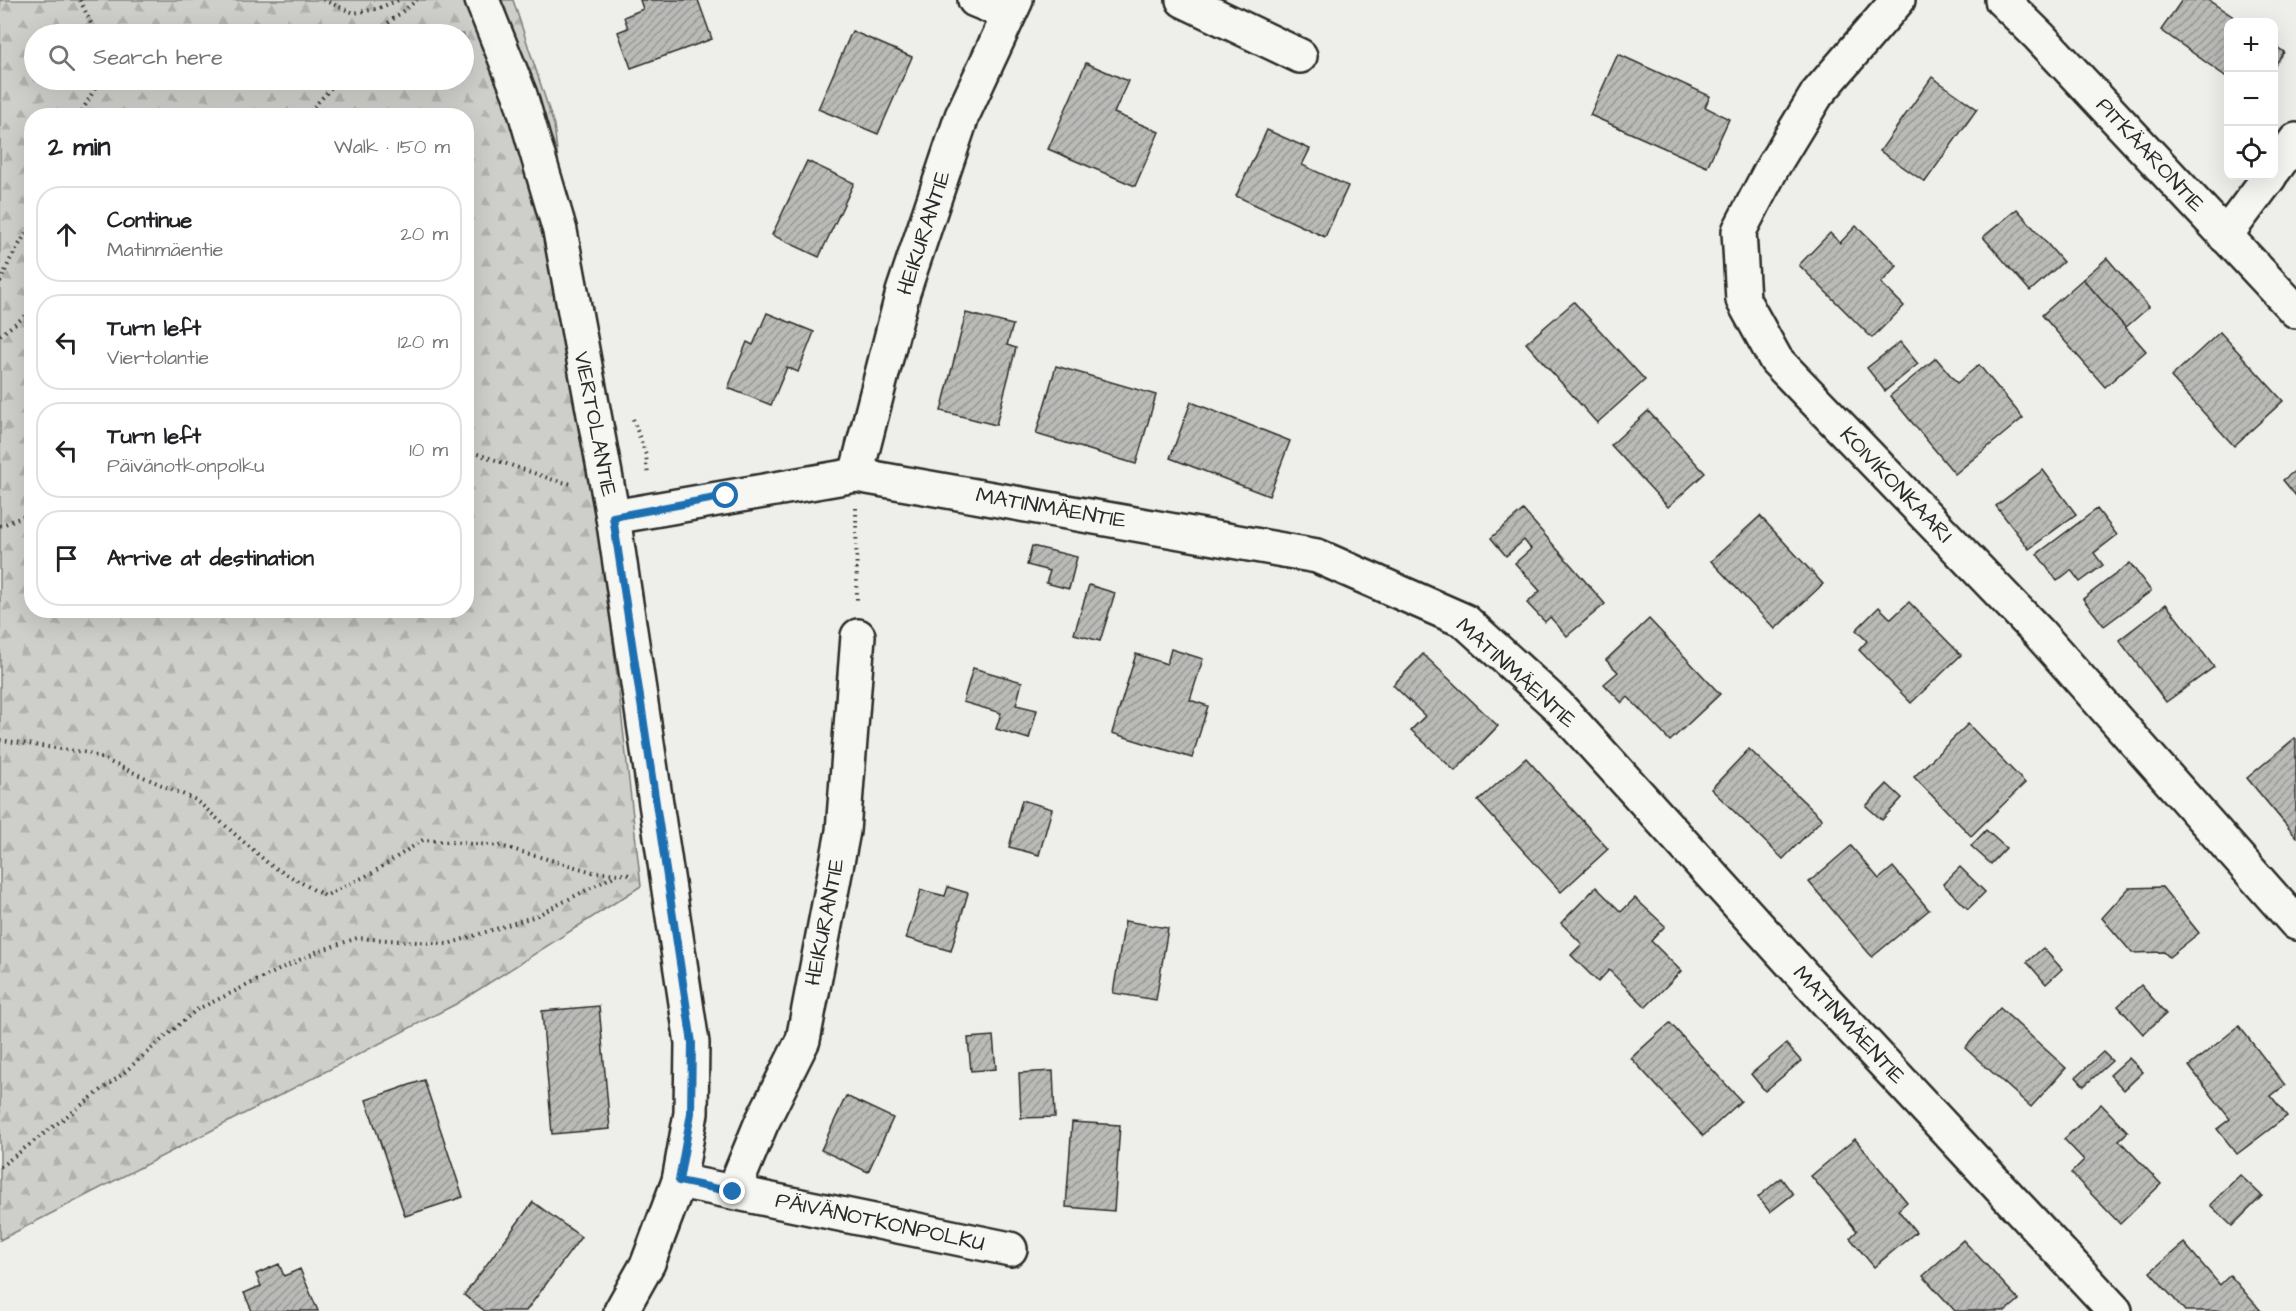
<!DOCTYPE html>
<meta charset="utf-8">
<style>
:root{--surface:#fff;--page:#f6f6f6;--text:#202124;--muted:#757577;--line:#e0e0e0}
body{margin:0;font-family:"Architects Daughter",sans-serif;background:var(--page);color:var(--text)}
.controls{position:absolute;right:18px;top:18px;display:grid;overflow:hidden;border-radius:12px;box-shadow:0 6px 24px #0002}
.controls button{width:54px;height:54px;display:grid;place-items:center;padding:0;border:0;border-bottom:2px solid var(--line);background:var(--surface);color:var(--text);font:30px sans-serif}
.stop{position:absolute;width:18px;height:18px;margin:-14px;border:4px solid #1f6fb2;border-radius:50%;background:#fff}
.stop.end{background:#1f6fb2;border-color:#fff;box-shadow:0 2px 6px #0008}
.list{margin:0;padding:0;list-style:none}
h2{display:flex;justify-content:space-between;align-items:center;height:78px;margin:0;padding:0 24px;font-size:26px}
h2 small{font-size:20px;font-weight:400;color:var(--muted)}
.list li{display:grid;grid-template-columns:39px 1fr auto;gap:18px;align-items:center;box-sizing:border-box;height:96px;margin:0 12px 12px;padding:0 12px;border:2px solid var(--line);border-radius:24px}
.list b{display:block;font-size:22px;white-space:nowrap}
.list p{margin:0;font-size:20px;white-space:nowrap;color:var(--muted)}
.list em{font-size:20px;font-style:normal;color:var(--muted)}
.icon{flex:none;width:33px;height:33px;fill:none;stroke:currentColor;stroke-width:2;stroke-linecap:round;stroke-linejoin:round}
.map{position:relative;flex:none;width:2296px;height:1311px;overflow:hidden}
.search{position:absolute;background:var(--surface);box-shadow:0 6px 24px #0002;left:24px;top:24px;width:450px;height:66px;display:flex;align-items:center;gap:15px;box-sizing:border-box;padding:0 21px;border-radius:33px;color:var(--muted);font-size:22px}
.panel{position:absolute;background:var(--surface);box-shadow:0 6px 24px #0002;left:24px;top:108px;width:450px;height:510px;border-radius:24px}
.map>svg:first-child{display:block}
.forest{fill:url(#forest-firs);stroke:#7c7c7a;stroke-width:1.5;fill-rule:evenodd}
.building{fill:url(#building-hatch);stroke:#2b2b2b;stroke-width:1.5}
.lines{fill:none;stroke-linecap:round;stroke-linejoin:round}
.minor-casing{stroke:#2b2b2b;stroke-width:38}
.path{stroke:#2b2b2b;stroke-width:4;stroke-dasharray:1.5 4.5;stroke-linecap:butt}
.minor{stroke:#f6f6f2;stroke-width:33}
.route{stroke:#1f6fb2;stroke-width:8}
.labels{text-anchor:middle;dominant-baseline:central;stroke-width:4.5;stroke-linejoin:round;paint-order:stroke}
.street-label{font-size:22px;fill:#2b2b2b;stroke:#f6f6f2}
</style>
<div class="map">
<svg width="2296" height="1311" viewBox="0 0 2296 1311">
<defs>
<pattern id="forest-firs" width="22" height="20" patternUnits="userSpaceOnUse" patternTransform="scale(1.5)"><rect width="22" height="20" fill="#cececa"/><path d="M5 1l3.5 6h-7zM16 11l3.5 6h-7z" fill="#b1b1ae"/></pattern>
<pattern id="building-hatch" width="6" height="6" patternUnits="userSpaceOnUse" patternTransform="scale(1.5)"><rect width="6" height="6" fill="#babab7"/><path d="M-1 1l2-2M0 6l6-6M5 7l2-2" fill="none" stroke="#979795"/></pattern>
</defs>
<rect width="100%" height="100%" fill="#eeeeea"/>
<filter id="ink" filterUnits="userSpaceOnUse"><feTurbulence type="fractalNoise" baseFrequency=".0167" numOctaves="2"/><feDisplacementMap in="SourceGraphic" scale="12" xChannelSelector="R" yChannelSelector="G"/><feConvolveMatrix kernelMatrix="1 2 1 2 8 2 1 2 1" color-interpolation-filters="sRGB"/></filter>
<g filter="url(#ink)">
<path class="forest" d="M0,0h513l41,125 87,761 -185,118 -456,236zM34,34h430v46h-430zM32,116h434v494h-434z"/>
<g class="building">
<polygon points="640,0 698,0 712,39 631,68 618,32 628,28 624,17 643,9"/>
<polygon points="2182,0 2208,0 2241,22 2228,22 2228,78 2161,30"/>
<polygon points="852,31 912,57 878,134 818,109"/>
<polygon points="2274,45 2284,52 2274,67"/>
<polygon points="1618,54 1710,96 1705,107 1729,119 1707,167 1590,115"/>
<polygon points="1086,63 1128,81 1114,113 1159,132 1135,186 1048,149"/>
<polygon points="1932,77 1977,109 1925,182 1880,151"/>
<polygon points="1267,130 1310,149 1302,165 1348,186 1325,237 1236,196"/>
<polygon points="807,161 854,183 819,257 772,235"/>
<polygon points="2017,209 2063,262 2030,291 1983,237"/>
<polygon points="1856,226 1897,266 1881,283 1904,306 1872,338 1799,265 1830,233 1840,243"/>
<polygon points="2107,258 2149,307 2125,328 2083,279"/>
<polygon points="2083,279 2146,351 2105,387 2042,315"/>
<polygon points="1574,302 1645,380 1597,423 1526,343"/>
<polygon points="767,313 814,332 798,372 787,367 771,405 728,388 747,342 753,345"/>
<polygon points="966,313 1013,325 1007,345 1016,348 996,425 941,411"/>
<polygon points="2220,332 2283,401 2234,446 2171,377"/>
<polygon points="1900,342 1918,364 1885,391 1867,368"/>
<polygon points="1936,358 1957,383 1979,365 2023,418 1955,474 1890,396"/>
<polygon points="1056,366 1156,395 1136,464 1036,434"/>
<polygon points="1191,402 1290,441 1269,496 1170,458"/>
<polygon points="1648,411 1705,473 1668,507 1611,445"/>
<polygon points="2043,470 2076,514 2029,549 1996,506"/>
<polygon points="2296,470 2296,496 2283,480"/>
<polygon points="2097,509 2117,535 2094,553 2103,565 2080,582 2071,570 2057,581 2037,554"/>
<polygon points="1523,510 1605,604 1567,636 1550,617 1545,622 1527,603 1540,591 1515,563 1531,549 1524,540 1506,556 1491,538"/>
<polygon points="1760,516 1823,584 1775,629 1711,561"/>
<polygon points="1032,546 1077,557 1069,589 1046,583 1050,571 1027,565"/>
<polygon points="2130,563 2151,591 2104,626 2083,599"/>
<polygon points="1089,585 1115,593 1100,641 1074,634"/>
<polygon points="1909,602 1961,655 1911,703 1859,650 1867,641 1856,630 1879,607 1891,619"/>
<polygon points="2166,604 2214,667 2166,702 2119,640"/>
<polygon points="1649,619 1720,694 1670,741 1628,697 1622,703 1604,684 1618,672 1606,660"/>
<polygon points="1171,649 1203,659 1190,700 1208,706 1192,758 1112,733 1136,654 1167,664"/>
<polygon points="1423,654 1498,726 1455,771 1411,730 1425,716 1393,685"/>
<polygon points="973,668 1022,682 1016,705 1037,710 1029,739 996,729 1001,713 963,702"/>
<polygon points="1968,724 2025,783 1971,836 1914,777"/>
<polygon points="2295,738 2296,739 2296,837 2247,778"/>
<polygon points="1749,749 1822,819 1783,859 1711,789"/>
<polygon points="1526,758 1608,849 1561,892 1478,801"/>
<polygon points="1887,784 1902,798 1882,820 1866,806"/>
<polygon points="1022,800 1052,809 1039,855 1009,847"/>
<polygon points="1986,830 2006,848 1991,864 1971,846"/>
<polygon points="1851,846 1879,879 1893,867 1929,910 1872,957 1809,882"/>
<polygon points="1960,867 1985,892 1968,909 1943,884"/>
<polygon points="948,887 968,893 951,951 906,938 921,890 945,896"/>
<polygon points="1596,887 1621,912 1635,898 1665,926 1651,941 1681,971 1646,1007 1609,970 1598,982 1571,955 1582,944 1561,923"/>
<polygon points="2162,887 2199,933 2169,957 2164,952 2132,953 2102,918 2129,888"/>
<polygon points="1125,921 1168,928 1156,1000 1113,993"/>
<polygon points="2043,948 2062,969 2046,984 2027,962"/>
<polygon points="2141,985 2166,1014 2143,1034 2118,1006"/>
<polygon points="599,1006 610,1129 552,1134 542,1011"/>
<polygon points="2000,1008 2066,1068 2031,1107 1965,1048"/>
<polygon points="1670,1023 1741,1101 1703,1136 1631,1058"/>
<polygon points="2239,1026 2285,1085 2271,1096 2287,1116 2237,1154 2217,1129 2230,1119 2189,1066"/>
<polygon points="993,1036 996,1069 971,1071 968,1038"/>
<polygon points="1786,1044 1801,1061 1765,1091 1751,1074"/>
<polygon points="2103,1052 2112,1061 2084,1086 2076,1077"/>
<polygon points="2129,1058 2143,1072 2124,1090 2110,1075"/>
<polygon points="1053,1071 1055,1117 1021,1118 1019,1073"/>
<polygon points="424,1080 463,1197 405,1216 366,1100"/>
<polygon points="846,1096 893,1118 868,1172 821,1150"/>
<polygon points="2101,1104 2128,1132 2119,1140 2161,1184 2120,1224 2071,1173 2084,1160 2064,1139"/>
<polygon points="1072,1122 1120,1125 1114,1211 1066,1207"/>
<polygon points="1855,1139 1907,1202 1898,1210 1916,1232 1874,1267 1850,1238 1857,1231 1811,1176"/>
<polygon points="2240,1175 2262,1196 2232,1226 2210,1205"/>
<polygon points="1781,1178 1793,1194 1770,1212 1758,1197"/>
<polygon points="533,1202 581,1237 526,1311 485,1311 464,1295"/>
<polygon points="1963,1240 2019,1300 2006,1311 1955,1311 1923,1276"/>
<polygon points="2184,1243 2220,1285 2230,1275 2261,1311 2185,1311 2150,1272"/>
<polygon points="279,1264 284,1276 300,1269 318,1311 252,1311 244,1293 261,1286 256,1274"/>
</g>
<g class="lines">
<g class="minor-casing">
<g id="minor">
<polyline points="482,0 520,95 560,231 613,517 692,1043 691,1113 679,1181 648,1263 621,1311"/>
<polyline points="975,0 1009,14"/>
<polyline points="1183,0 1300,56"/>
<polyline points="1898,0 1817,94 1772,168 1739,231 1743,300 1776,360 2039,633 2296,923"/>
<polyline points="2002,0 2039,36 2296,311"/>
<polyline points="2274,170 2296,140"/>
<polyline points="2225,236 2270,176"/>
<polyline points="856,475 903,292 962,116 1016,0"/>
<polyline points="613,517 856,475 1317,556 1465,621 1558,706 1827,1002 2115,1311"/>
<polyline points="679,1181 1010,1249"/>
<polyline points="733,1192 761,1124 803,1040 843,831 858,636"/>
</g>
</g>
<g class="path">
<polyline points="80,0 96,34"/>
<polyline points="323,0 354,13 376,9 399,0"/>
<polyline points="374,34 417,0"/>
<polyline points="79,116 100,80"/>
<polyline points="306,116 338,80"/>
<polyline points="0,282 10,260 32,223"/>
<polyline points="0,335 32,311"/>
<polyline points="633,419 646,455 648,476"/>
<polyline points="466,450 557,481 572,484"/>
<polyline points="856,508 857,603"/>
<polyline points="0,526 32,513"/>
<polyline points="0,740 89,753 196,800 270,865 325,896 372,873 423,840 501,846 593,872 633,875"/>
<polyline points="0,1167 120,1076 196,1010 316,952 357,938 448,944 536,916 616,875"/>
</g>
<use href="#minor" class="minor"/>
</g>
</g>
<g class="lines" filter="url(#ink)">
<polyline class="route" points="726,496 613,517 692,1043 691,1113 679,1181 733,1192"/>
</g>
<g class="labels">
<g class="street-label">
<text transform="translate(2150 155) rotate(47)">PITKÄARONTIE</text>
<text transform="translate(924 233) rotate(-72)">HEIKURANTIE</text>
<text transform="translate(595 424) rotate(79)">VIERTOLANTIE</text>
<text transform="translate(1896 485) rotate(46)">KOIVIKONKAARI</text>
<text transform="translate(1051 508) rotate(10)">MATINMÄENTIE</text>
<text transform="translate(1516 673) rotate(42)">MATINMÄENTIE</text>
<text transform="translate(825 922) rotate(-79)">HEIKURANTIE</text>
<text transform="translate(1849 1025) rotate(47)">MATINMÄENTIE</text>
<text transform="translate(880 1222) rotate(12)">PÄIVÄNOTKONPOLKU</text>
</g>
</g>
</svg>
<div class="controls">
<button>+</button>
<button>−</button>
<button><svg class="icon" aria-label="locate" viewBox="0 0 24 24"><circle cx="12" cy="12" r="6"/><path d="M12 2v4M12 18v4M2 12h4M18 12h4"/></svg></button>
</div>
<div class="stop" style="left:726px;top:496px"></div>
<div class="stop end" style="left:733px;top:1192px"></div>
<div class="search"><svg class="icon" aria-label="search" viewBox="0 0 24 24"><circle cx="10" cy="10" r="6"/><path d="M15 15l6 6"/></svg>Search here</div>
<section class="panel">
<h2>2 min<small>Walk · 150 m</small></h2>
<ul class="list">
<li><svg class="icon" aria-label="ahead" viewBox="0 0 24 24"><path d="M12 20V5M6 11l6-6 6 6"/></svg><div><b>Continue</b><p>Matinmäentie</p></div><em>20 m</em></li>
<li><svg class="icon" aria-label="left" viewBox="0 0 24 24"><path d="M17 20v-9H6M10 6l-5 5 5 5"/></svg><div><b>Turn left</b><p>Viertolantie</p></div><em>120 m</em></li>
<li><svg class="icon" aria-label="left" viewBox="0 0 24 24"><path d="M17 20v-9H6M10 6l-5 5 5 5"/></svg><div><b>Turn left</b><p>Päivänotkonpolku</p></div><em>10 m</em></li>
<li><svg class="icon" aria-label="arrive" viewBox="0 0 24 24"><path d="M6 21V4h12l-3 4 3 4H6"/></svg><div><b>Arrive at destination</b></div></li>
</ul>
</section>
</div>
